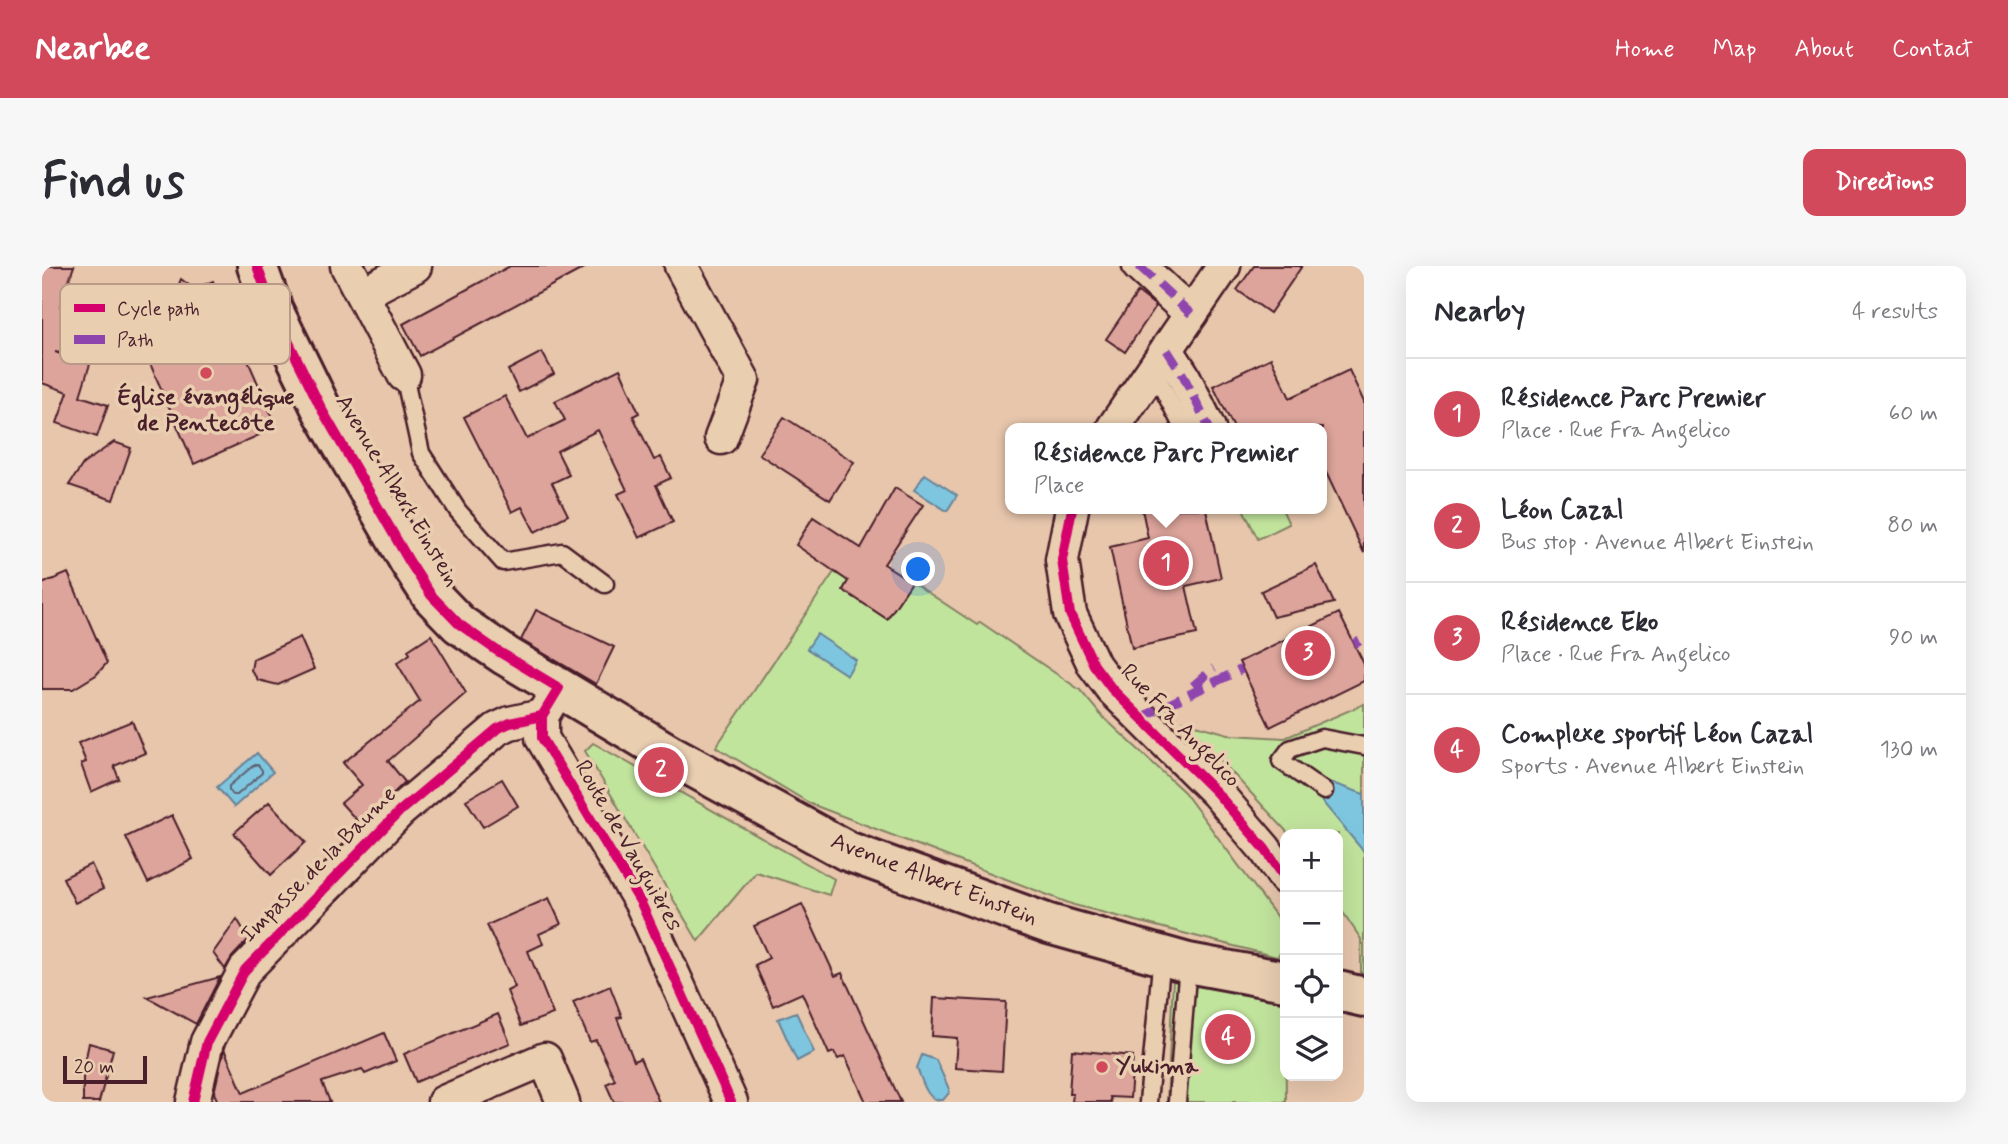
<!DOCTYPE html>
<meta charset="utf-8">
<style>
:root{--surface:#fff;--page:#f7f7f7;--text:#2b2b33;--muted:#7c7c81;--line:#e1e1e2;--accent:#d1495b}
body{margin:0;font-family:Mynerve,sans-serif;background:var(--page);color:var(--text)}
.controls{position:absolute;right:21px;bottom:21px;display:grid;overflow:hidden;border-radius:14px;box-shadow:0 7px 28px #0002}
.controls button{width:63px;height:63px;display:grid;place-items:center;padding:0;border:0;border-bottom:2px solid var(--line);background:var(--surface);color:var(--text);font:35px sans-serif}
.scale{position:absolute;left:21px;bottom:18px;width:84px;box-sizing:border-box;padding-left:7px;border:4px solid #4a1f2b;border-top:0;font-size:19px;line-height:24px;white-space:nowrap;color:#4a1f2b;-webkit-text-stroke:5px #e9ceb0;paint-order:stroke}
.you{position:absolute;left:877px;top:304px;width:24px;height:24px;margin:-18px;border:5px solid #fff;border-radius:50%;background:#1a73e8;box-shadow:0 0 0 10px #1a73e833}
.badge{display:grid;place-items:center;width:46px;height:46px;border-radius:50%;background:var(--accent);color:#fff;font-size:23px;font-weight:700}
.pin{position:absolute;translate:-50% -50%;border:4px solid #fff;box-shadow:0 2px 7px #0006}
.popup{position:absolute;left:963px;top:157px;width:322px;height:91px;box-sizing:border-box;display:grid;place-content:center;border-radius:14px;background:var(--surface);filter:drop-shadow(0 2px 5px #0005);font-size:23px;white-space:nowrap;color:var(--muted)}
.popup b{font-size:26px;color:var(--text)}
.popup::after{content:'';position:absolute;left:50%;top:100%;margin-left:-14px;border:14px solid transparent;border-top-color:var(--surface)}
.list{margin:0;padding:0;list-style:none}
h2{display:flex;justify-content:space-between;align-items:center;height:91px;margin:0;padding:0 28px;font-size:30px}
h2 small{font-size:23px;font-weight:400;color:var(--muted)}
.list li{display:grid;grid-template-columns:46px 1fr auto;gap:21px;align-items:center;box-sizing:border-box;height:112px;padding:0 28px;border-top:2px solid var(--line)}
.list b{display:block;font-size:26px;white-space:nowrap}
.list p{margin:0;font-size:23px;white-space:nowrap;color:var(--muted)}
.list em{font-size:23px;font-style:normal;color:var(--muted)}
.icon{flex:none;width:38px;height:38px;fill:none;stroke:currentColor;stroke-width:2;stroke-linecap:round;stroke-linejoin:round}
.map{position:relative;flex:none;width:1322px;height:836px;overflow:hidden;border-radius:14px}
header{display:flex;align-items:center;gap:42px;box-sizing:border-box;height:98px;padding:0 35px;background:var(--accent);color:#fff}
header strong{font-size:33px}
nav{display:flex;gap:38px;margin-inline-start:auto;font-size:24px}
.intro{display:flex;align-items:center;justify-content:space-between;box-sizing:border-box;height:168px;padding:0 42px}
h1{margin:0;font-size:49px}
.button{padding:18px 32px;border-radius:14px;background:var(--accent);color:#fff;font-size:24px;font-weight:700}
main{display:flex;gap:42px;padding:0 42px}
aside{flex:1;background:var(--surface);border-radius:14px;box-shadow:0 7px 28px #0002}
.map>svg:first-child{display:block}
.green{fill:#c1e49d;stroke:#868264;stroke-width:2}
.water{fill:#7ec6df;stroke:#698397;stroke-width:2}
.lines{fill:none;stroke-linecap:round;stroke-linejoin:round}
.shore{stroke:#5f6273;stroke-width:2}
.building{fill:#dda49b;stroke:#4a1f2b;stroke-width:2}
.lane-casing{stroke:#4a1f2b;stroke-width:21}
.street-casing{stroke:#4a1f2b;stroke-width:37}
.secondary-casing{stroke:#4a1f2b;stroke-width:44}
.lane{stroke:#e9ceb0;stroke-width:16}
.street{stroke:#e9ceb0;stroke-width:32}
.secondary{stroke:#e9ceb0;stroke-width:38}
.quiet{stroke:#8e44ad;stroke-width:9;stroke-dasharray:18 9;stroke-linecap:butt}
.cycleway-casing{stroke:#e9ceb0;stroke-width:15}
.cycleway{stroke:#d6006c;stroke-width:10}
.poi-dot{fill:#d1495b;stroke:#e9ceb0;stroke-width:2.5}
.labels{text-anchor:middle;dominant-baseline:central;stroke-width:7;stroke-linejoin:round;paint-order:stroke}
.poi-label{font-size:23px;font-weight:bold;fill:#4a1f2b;stroke:#e9ceb0}
.street-label{font-size:23px;fill:#4a1f2b;stroke:#e9ceb0}
.key{fill:#e9ceb0;stroke:#b99a88;stroke-width:2}
.key-label{font-size:19px;fill:#4a1f2b}
</style>
<header>
<strong>Nearbee</strong>
<nav><a>Home</a><a>Map</a><a>About</a><a>Contact</a></nav>
</header>
<div class="intro"><h1>Find us</h1><a class="button">Directions</a></div>
<main>
<div class="map">
<svg width="1322" height="836" viewBox="0 0 1322 836">
<rect width="100%" height="100%" fill="#e7c6ac"/>
<filter id="ink" filterUnits="userSpaceOnUse"><feTurbulence type="fractalNoise" baseFrequency=".0143" numOctaves="2"/><feDisplacementMap in="SourceGraphic" scale="14" xChannelSelector="R" yChannelSelector="G"/><feConvolveMatrix kernelMatrix="1 2 1 2 8 2 1 2 1" color-interpolation-filters="sRGB"/></filter>
<g filter="url(#ink)">
<g class="green">
<polygon points="1201,243 1240,243 1247,258 1216,273"/>
<polygon points="792,306 806,315 801,324 845,353 870,316 935,359 938,356 1038,424 1058,448 1142,526 1243,662 1243,681 1235,691 1032,639 769,538 674,481"/>
<polygon points="1322,438 1322,707 1319,707 1319,673 1296,639 1296,568 1247,568 1143,456 1190,469 1243,472"/>
<polygon points="551,477 792,613 787,629 714,606 656,675 543,485"/>
<polygon points="1131,714 1243,733 1244,836 1125,836"/>
</g>
<g class="water">
<polygon points="883,208 915,229 905,245 872,224"/>
<polygon points="775,368 814,394 805,409 765,383"/>
<polygon points="215,487 231,506 192,541 175,521"/>
<polygon points="1287,516 1322,528 1322,586 1278,533"/>
<polygon points="754,746 772,786 755,795 736,753"/>
<path d="M880,789l14,5 13,29v4l-6,7c-17,2 -20,-19 -26,-32z"/>
</g>
<g class="lines">
<polygon class="shore" points="212,499 216,499 220,504 220,507 195,529 191,529 187,524 187,520"/>
</g>
<g class="building">
<polygon points="0,0 32,0 18,40 29,44 24,56 29,57 18,87 13,86 48,98 38,130 66,139 55,171 15,157 26,126 0,117"/>
<polygon points="468,0 546,0 378,90 361,58"/>
<polygon points="1212,0 1260,0 1228,47 1195,24"/>
<polygon points="139,13 152,23 171,15 235,161 152,198 88,52 131,33"/>
<polygon points="1096,26 1114,40 1083,86 1064,73"/>
<polygon points="500,86 512,108 477,126 466,104"/>
<polygon points="1229,92 1248,132 1307,104 1322,136 1322,287 1280,198 1280,162 1192,162 1171,120"/>
<polygon points="578,103 597,147 591,150 612,194 619,191 629,212 614,219 631,256 597,272 576,228 585,224 556,164 515,185 527,209 510,217 526,249 493,266 480,241 470,246 422,151 463,130 485,173 523,154 513,135"/>
<polygon points="742,151 812,196 788,234 717,188"/>
<polygon points="72,176 89,182 71,234 27,219 41,198"/>
<polygon points="853,222 881,239 842,298 870,316 845,353 801,324 806,315 754,279 771,251 819,282"/>
<polygon points="1100,243 1164,243 1179,312 1144,320 1155,368 1090,382 1068,281 1106,272"/>
<polygon points="1274,299 1292,337 1231,351 1219,325"/>
<polygon points="26,307 65,397 54,409 31,423 0,423 0,318"/>
<polygon points="494,344 572,381 554,418 479,374"/>
<polygon points="1297,347 1322,398 1322,415 1228,461 1197,396"/>
<polygon points="389,369 424,427 346,495 363,516 319,559 299,537 320,519 301,497 378,435 355,397 368,388 366,384"/>
<polygon points="258,371 272,403 236,419 216,414 209,404 211,393"/>
<polygon points="90,455 103,487 72,500 77,513 49,526 39,498 44,496 36,477"/>
<polygon points="460,513 476,540 441,561 424,534"/>
<polygon points="227,536 264,576 229,609 192,567"/>
<polygon points="130,549 151,593 106,617 84,571"/>
<polygon points="49,598 61,623 33,637 21,612"/>
<polygon points="507,632 519,658 497,668 501,678 486,685 511,748 479,760 465,725 473,721 445,659"/>
<polygon points="760,638 793,710 800,707 859,836 824,836 803,790 796,793 792,786 787,788 760,727 731,740 713,699 727,692 712,660"/>
<polygon points="195,653 207,673 190,691 183,703 171,687"/>
<polygon points="178,711 154,758 105,731"/>
<polygon points="568,720 580,751 575,752 592,795 598,792 617,836 572,836 564,818 573,814 554,774 548,776 531,736"/>
<polygon points="892,732 964,736 960,805 913,802 915,772 890,770"/>
<polygon points="456,748 468,777 374,816 362,788"/>
<polygon points="342,767 354,795 323,808 320,803 280,816 288,836 176,836 172,827 182,783 201,827"/>
<polygon points="47,777 71,784 57,836 41,836 41,805"/>
<polygon points="1030,784 1091,790 1088,832 1068,831 1069,836 1030,836 1031,828 1027,828"/>
</g>
<g class="lines">
<g class="lane-casing">
<g id="lane">
<polyline points="1111,103 1141,162"/>
<polyline points="362,109 379,187 416,245 461,296 520,286 563,318"/>
<polyline points="1282,525 1239,495 1248,483 1280,472 1322,480"/>
<polyline points="1106,836 1120,689"/>
<polyline points="1135,836 1146,697"/>
</g>
</g>
<g class="street-casing">
<g id="street">
<polyline points="305,0 362,109"/>
<polyline points="639,0 701,114 679,172"/>
<polyline points="1097,0 1149,48"/>
<polyline points="320,28 373,0"/>
<polyline points="1125,84 1141,109 1167,162"/>
<polyline points="1071,162 1182,0"/>
<polyline points="1030,243 1020,294 1028,348 1052,399 1070,423 1174,526 1223,583 1243,612"/>
<polyline points="511,432 500,450 500,472 599,637 689,836"/>
<polyline points="151,836 165,776 203,704 358,545 455,463 468,457 500,450"/>
<polyline points="402,836 503,793 521,836"/>
</g>
</g>
<g class="secondary-casing">
<g id="secondary">
<polyline points="215,0 231,44 280,144 367,295 389,329 417,358 464,390 629,489 805,585 1007,658 1146,697 1243,715"/>
<polyline points="1296,725 1322,731"/>
</g>
</g>
<use href="#lane" class="lane"/>
<use href="#street" class="street"/>
<use href="#secondary" class="secondary"/>
<g class="quiet">
<polyline points="1097,0 1149,48"/>
<polyline points="1125,84 1141,109 1167,162"/>
<polyline points="1312,378 1318,375"/>
<polyline points="1151,420 1172,402"/>
<polyline points="1098,452 1200,403"/>
</g>
<g class="cycleway-casing">
<g id="cycleway">
<polyline points="215,0 231,44 280,144 367,295 389,329 417,358 454,384 517,422 500,450 500,472 599,637 689,836"/>
<polyline points="1030,243 1020,294 1028,348 1052,399 1070,423 1174,526 1223,583 1243,612"/>
<polyline points="151,836 165,776 203,704 358,545 455,463 468,457 500,450"/>
</g>
</g>
<use href="#cycleway" class="cycleway"/>
</g>
</g>
<g class="poi-dot">
<circle cx="164" cy="107" r="7"/>
<circle cx="1060" cy="801" r="7"/>
</g>
<g class="labels">
<g class="poi-label">
<text x="164" y="132">Église évangélique<tspan x="164" dy="26">de Pentecôte</tspan></text>
<text x="1074" y="801" text-anchor="start">Yukima</text>
</g>
<g class="street-label">
<text transform="translate(355 225) rotate(59)">Avenue Albert Einstein</text>
<text transform="translate(1138 460) rotate(46)">Rue Fra Angelico</text>
<text transform="translate(586 580) rotate(60)">Route de Vauguières</text>
<text transform="translate(277 599) rotate(-45)">Impasse de la Baume</text>
<text transform="translate(892 614) rotate(21)">Avenue Albert Einstein</text>
</g>
</g>
<rect x="18" y="18" width="230" height="80" rx="10" class="key"/>
<rect x="32" y="38" width="31" height="8" fill="#d6006c"/>
<rect x="32" y="69" width="31" height="9" fill="#8e44ad"/>
<g class="key-label">
<text x="75" y="49">Cycle path</text>
<text x="75" y="80">Path</text>
</g>
</svg>
<div class="controls">
<button>+</button>
<button>−</button>
<button><svg class="icon" aria-label="locate" viewBox="0 0 24 24"><circle cx="12" cy="12" r="6"/><path d="M12 2v4M12 18v4M2 12h4M18 12h4"/></svg></button>
<button><svg class="icon" aria-label="layers" viewBox="0 0 24 24"><path d="M12 4l9 5-9 5-9-5zM3 14l9 5 9-5"/></svg></button>
</div>
<div class="scale">20 m</div>
<div class="you"></div>
<div class="pin badge" style="left:1124px;top:297px">1</div>
<div class="popup"><b>Résidence Parc Premier</b>Place</div>
<div class="pin badge" style="left:619px;top:504px">2</div>
<div class="pin badge" style="left:1266px;top:387px">3</div>
<div class="pin badge" style="left:1186px;top:771px">4</div>
</div>
<aside>
<h2>Nearby<small>4 results</small></h2>
<ul class="list">
<li><span class="badge">1</span><div><b>Résidence Parc Premier</b><p>Place · Rue Fra Angelico</p></div><em>60 m</em></li>
<li><span class="badge">2</span><div><b>Léon Cazal</b><p>Bus stop · Avenue Albert Einstein</p></div><em>80 m</em></li>
<li><span class="badge">3</span><div><b>Résidence Eko</b><p>Place · Rue Fra Angelico</p></div><em>90 m</em></li>
<li><span class="badge">4</span><div><b>Complexe sportif Léon Cazal</b><p>Sports · Avenue Albert Einstein</p></div><em>130 m</em></li>
</ul>
</aside>
</main>
